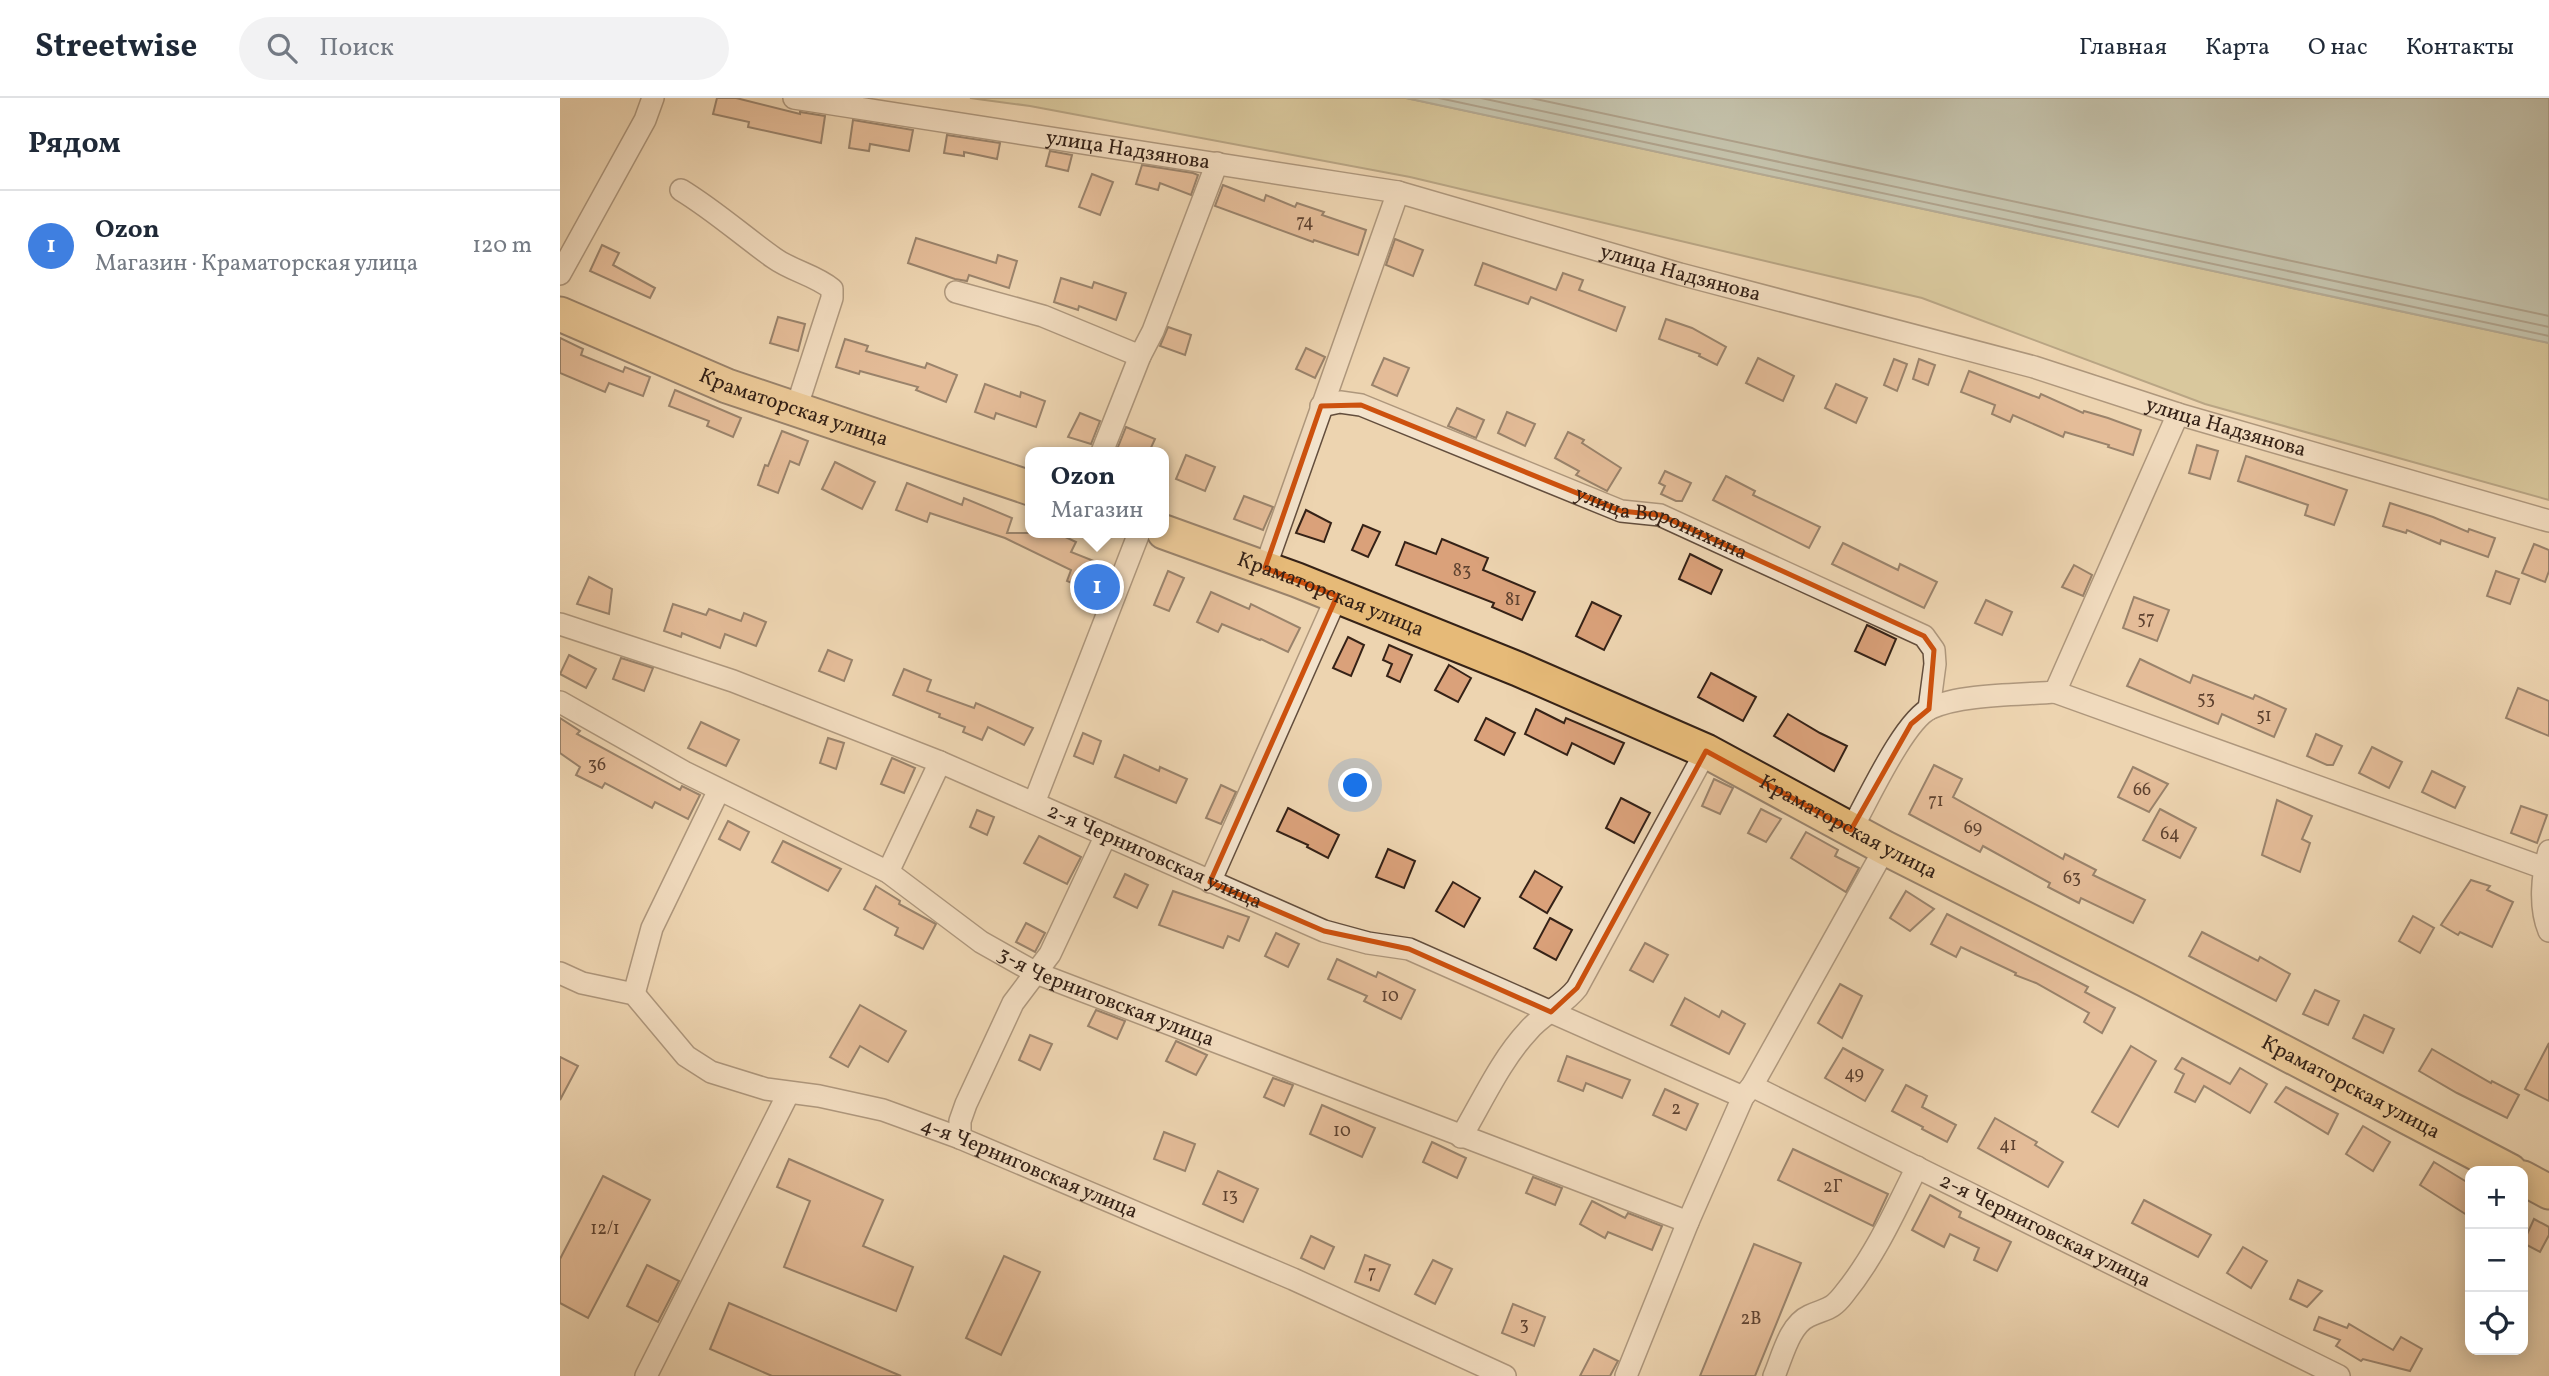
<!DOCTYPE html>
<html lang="ru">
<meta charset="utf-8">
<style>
:root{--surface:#fff;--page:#f2f2f3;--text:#1f2937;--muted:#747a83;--line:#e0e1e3;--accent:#0b8043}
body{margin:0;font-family:Vollkorn,serif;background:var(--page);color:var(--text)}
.controls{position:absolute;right:21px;bottom:21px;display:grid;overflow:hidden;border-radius:14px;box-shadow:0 4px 18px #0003}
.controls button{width:63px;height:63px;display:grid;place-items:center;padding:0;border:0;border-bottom:2px solid var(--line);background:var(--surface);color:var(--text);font:35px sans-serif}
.you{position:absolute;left:796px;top:688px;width:24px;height:24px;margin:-18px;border:5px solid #fff;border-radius:50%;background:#1a73e8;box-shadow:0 0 0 10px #1a73e833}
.badge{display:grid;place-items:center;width:46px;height:46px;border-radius:50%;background:var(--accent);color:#fff;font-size:23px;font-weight:700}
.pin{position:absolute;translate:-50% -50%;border:4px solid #fff;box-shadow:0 2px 7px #0006}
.popup{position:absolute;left:465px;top:349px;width:144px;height:91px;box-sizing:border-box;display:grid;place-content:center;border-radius:14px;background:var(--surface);filter:drop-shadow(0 2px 5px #0005);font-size:23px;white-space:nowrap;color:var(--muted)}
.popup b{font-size:26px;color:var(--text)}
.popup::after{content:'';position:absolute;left:50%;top:100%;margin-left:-14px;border:14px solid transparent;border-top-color:var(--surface)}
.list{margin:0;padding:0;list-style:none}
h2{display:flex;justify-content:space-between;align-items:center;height:91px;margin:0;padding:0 28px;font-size:30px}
h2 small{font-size:23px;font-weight:400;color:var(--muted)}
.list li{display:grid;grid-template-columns:46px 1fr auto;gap:21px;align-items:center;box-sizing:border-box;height:112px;padding:0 28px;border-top:2px solid var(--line)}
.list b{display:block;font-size:26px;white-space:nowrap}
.list p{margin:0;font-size:23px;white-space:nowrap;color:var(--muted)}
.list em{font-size:23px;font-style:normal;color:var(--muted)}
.icon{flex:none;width:38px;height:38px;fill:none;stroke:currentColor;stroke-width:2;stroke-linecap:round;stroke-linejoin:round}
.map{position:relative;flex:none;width:1989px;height:1278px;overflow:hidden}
header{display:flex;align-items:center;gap:42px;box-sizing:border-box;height:98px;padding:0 35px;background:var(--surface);border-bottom:2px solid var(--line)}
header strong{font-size:33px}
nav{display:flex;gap:38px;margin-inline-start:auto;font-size:24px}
.search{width:490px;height:63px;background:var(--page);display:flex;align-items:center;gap:18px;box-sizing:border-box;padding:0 24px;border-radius:38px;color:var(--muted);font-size:26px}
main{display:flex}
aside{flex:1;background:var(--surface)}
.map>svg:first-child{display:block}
.green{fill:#c0bb86;stroke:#7a6e4e;stroke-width:2}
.water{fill:#9ab7b0;stroke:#727b73;stroke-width:2}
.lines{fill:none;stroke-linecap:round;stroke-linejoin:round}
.shore{stroke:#686c64;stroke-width:2}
.building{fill:#daa17a;stroke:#352217;stroke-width:2}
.minor-casing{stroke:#634e3d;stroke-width:24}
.primary-casing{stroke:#352217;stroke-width:37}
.minor{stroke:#f3e3cc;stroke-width:21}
.primary{stroke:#e6ba78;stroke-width:33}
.marked{fill:none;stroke:#cd510e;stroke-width:5;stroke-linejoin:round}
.labels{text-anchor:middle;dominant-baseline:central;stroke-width:7;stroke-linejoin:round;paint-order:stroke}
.number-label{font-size:18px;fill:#5e4230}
.street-label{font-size:21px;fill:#352217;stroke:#f3e3cc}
</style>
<header>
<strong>Streetwise</strong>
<div class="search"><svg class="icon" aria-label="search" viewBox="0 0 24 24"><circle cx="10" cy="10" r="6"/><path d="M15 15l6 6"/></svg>Поиск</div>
<nav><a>Главная</a><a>Карта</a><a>О нас</a><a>Контакты</a></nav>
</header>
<main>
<aside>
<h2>Рядом<small></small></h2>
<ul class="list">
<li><span class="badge" style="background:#3f7fe0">1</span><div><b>Ozon</b><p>Магазин · Краматорская улица</p></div><em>120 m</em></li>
</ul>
</aside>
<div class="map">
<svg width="1989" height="1278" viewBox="0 0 1989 1278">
<rect width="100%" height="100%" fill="#edd4b0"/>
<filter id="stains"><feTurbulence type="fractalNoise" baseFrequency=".00286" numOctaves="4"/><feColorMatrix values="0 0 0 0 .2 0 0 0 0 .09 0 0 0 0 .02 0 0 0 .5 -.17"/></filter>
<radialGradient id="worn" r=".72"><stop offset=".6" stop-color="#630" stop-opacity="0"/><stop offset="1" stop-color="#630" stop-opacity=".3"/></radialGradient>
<polygon class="green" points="410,0 846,0 1989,245 1989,402 1645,306 1362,200 850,79 470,8"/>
<polygon class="water" points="846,0 1989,0 1989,245"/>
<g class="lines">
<g class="shore">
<polyline points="879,0 1989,238"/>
<polyline points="921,0 1989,229"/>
<polyline points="971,0 1989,218"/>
</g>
</g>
<g class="building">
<polygon points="157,0 176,0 240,16 240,14 265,18 261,45 188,29 189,24 153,16"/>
<polygon points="293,22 353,32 349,53 310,46 309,53 289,50"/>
<polygon points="387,37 440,45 437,61 404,54 404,58 384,55"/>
<polygon points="490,53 512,57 508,73 486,68"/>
<polygon points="582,67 633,75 638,77 631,97 600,85 598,92 576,86"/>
<polygon points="532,76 553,84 540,117 519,109"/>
<polygon points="663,87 704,103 706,97 735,109 737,105 764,114 762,117 806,132 798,157 754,142 753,144 655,108"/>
<polygon points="356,140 436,165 438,157 457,163 449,190 409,177 407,183 395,181 348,165"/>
<polygon points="835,141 863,152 853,178 826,167"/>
<polygon points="42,147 59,155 53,167 95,190 90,200 30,173"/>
<polygon points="923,165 996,192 1003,175 1023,182 1019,192 1065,209 1056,233 971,199 968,206 915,187"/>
<polygon points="501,180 532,190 534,184 566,195 556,222 519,208 518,212 494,204"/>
<polygon points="218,219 245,226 238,253 210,245"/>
<polygon points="1106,221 1132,230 1166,249 1157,267 1139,258 1140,256 1099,241"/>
<polygon points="608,229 631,237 625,257 600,248"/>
<polygon points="0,240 23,251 21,257 63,274 65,269 90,279 83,298 49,285 45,294 0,275"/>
<polygon points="285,241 308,248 306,253 365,270 367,265 397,277 386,304 356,292 358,289 300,273 299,276 276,269"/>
<polygon points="746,250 765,259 755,280 736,271"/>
<polygon points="824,260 849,270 837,298 812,287"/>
<polygon points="1198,260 1234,278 1223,303 1186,285"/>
<polygon points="1334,261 1347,266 1337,293 1324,287"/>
<polygon points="1359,261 1375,267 1368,287 1353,281"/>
<polygon points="1409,273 1479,300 1481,296 1523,315 1524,313 1548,320 1581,332 1573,357 1548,349 1549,347 1505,334 1503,339 1453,317 1450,324 1432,316 1435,307 1401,294"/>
<polygon points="425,286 460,299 461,294 485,303 476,329 436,315 434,321 415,314"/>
<polygon points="1276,286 1307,300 1296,325 1265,310"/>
<polygon points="115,292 181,320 173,339 147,328 149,323 109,308"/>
<polygon points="897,310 924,322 916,340 888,328"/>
<polygon points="947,314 975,326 965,348 938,335"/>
<polygon points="520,315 540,323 531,346 508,339"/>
<polygon points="566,329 595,341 589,354 556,354"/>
<polygon points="222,333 248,343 239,367 230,363 218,395 198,387 205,367 208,368"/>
<polygon points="1008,334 1024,342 1022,345 1061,370 1047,393 1016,377 1019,373 995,360"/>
<polygon points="1637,347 1658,353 1650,381 1629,375"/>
<polygon points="626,357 655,369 645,393 616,381"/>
<polygon points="1686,358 1787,392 1774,427 1745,417 1748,407 1678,383"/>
<polygon points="275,364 315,384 302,411 262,391"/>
<polygon points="1105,373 1131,385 1122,403 1116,403 1101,396 1105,388 1099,385"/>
<polygon points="1166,378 1195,393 1193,397 1260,429 1249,450 1153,402"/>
<polygon points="347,385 402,407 404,400 452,420 447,435 497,435 516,444 511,454 549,469 538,496 507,483 511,472 445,440 370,415 367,424 336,412"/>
<polygon points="684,398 713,409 703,432 674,421"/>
<polygon points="1830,405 1873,419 1908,434 1909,431 1935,440 1928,459 1881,442 1880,446 1847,432 1846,435 1823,428"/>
<polygon points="746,412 771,425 764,444 736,435"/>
<polygon points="803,427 820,434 808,459 792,452"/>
<polygon points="882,441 928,460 923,472 975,494 962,522 932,509 934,505 836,467 845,444 876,456"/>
<polygon points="1283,445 1338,472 1340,466 1377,484 1364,510 1272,466"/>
<polygon points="1974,446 1989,452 1989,473 1985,484 1962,475"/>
<polygon points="1130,456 1162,472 1151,496 1119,481"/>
<polygon points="1514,467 1532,477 1523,498 1502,489"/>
<polygon points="608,473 624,480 609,513 594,507"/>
<polygon points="1936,473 1959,481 1950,506 1927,498"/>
<polygon points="29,479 52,491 49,516 17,506"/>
<polygon points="651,494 689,511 691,506 740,530 728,554 701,541 700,542 662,526 658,534 637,524"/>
<polygon points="1574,499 1609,512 1597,543 1563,530"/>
<polygon points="1426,502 1452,514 1442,537 1415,525"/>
<polygon points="1032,504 1061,518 1044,552 1016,538"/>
<polygon points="113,506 146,517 149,511 181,523 184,515 206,524 196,548 165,536 160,550 122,535 121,539 104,533"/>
<polygon points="1307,527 1336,541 1325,567 1295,553"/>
<polygon points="788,539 804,547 791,578 773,570"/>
<polygon points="829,547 852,557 840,584 827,578 832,566 823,562"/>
<polygon points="268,552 292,562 284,583 259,573"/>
<polygon points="9,557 36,571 26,590 0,576"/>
<polygon points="61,560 93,570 84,593 53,581"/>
<polygon points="1580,561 1630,585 1633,577 1693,601 1695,597 1726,611 1714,639 1662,616 1658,626 1567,588"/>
<polygon points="889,567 911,580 898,604 875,592"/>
<polygon points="344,571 371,582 367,593 414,610 416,605 473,630 464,647 428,629 422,642 403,634 405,629 379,619 380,616 333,597"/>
<polygon points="1151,575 1196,599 1183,623 1138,599"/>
<polygon points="1958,590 1989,603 1989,638 1946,620"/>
<polygon points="976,611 1004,625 1006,620 1064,645 1054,666 1012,645 1007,657 965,636"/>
<polygon points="1228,616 1260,635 1287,648 1274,673 1214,638"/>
<polygon points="0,620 20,633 17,636 120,692 122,688 140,697 128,721 95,704 92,710 45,685 42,690 16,677 20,669 0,655"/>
<polygon points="926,620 955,635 944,657 915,642"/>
<polygon points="141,624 179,642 166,668 128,650"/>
<polygon points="523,635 541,643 533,666 514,658"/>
<polygon points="1756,636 1782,648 1773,667 1767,667 1747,658"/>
<polygon points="268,640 284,645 276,671 260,665"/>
<polygon points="1812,649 1842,664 1829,690 1799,675"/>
<polygon points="564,657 599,673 600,669 627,681 616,705 555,679"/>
<polygon points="332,660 355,670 344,695 321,686"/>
<polygon points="1374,667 1402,681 1393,699 1503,761 1505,756 1536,772 1533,777 1585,802 1573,825 1521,800 1519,805 1488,789 1490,785 1423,748 1420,754 1349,716"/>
<polygon points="1573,669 1608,686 1589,714 1558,699"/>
<polygon points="1872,673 1905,689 1895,710 1862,694"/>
<polygon points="1154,681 1173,690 1160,716 1142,708"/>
<polygon points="661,687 676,694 661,726 646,720"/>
<polygon points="1061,700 1090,715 1074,745 1046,730"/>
<polygon points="1717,702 1752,718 1742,741 1750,745 1740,774 1702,757"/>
<polygon points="1961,708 1987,717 1977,745 1951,735"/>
<polygon points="728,710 779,737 768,760 747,749 748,747 717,733"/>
<polygon points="1201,711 1221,721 1206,744 1188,735"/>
<polygon points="1600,711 1636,730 1620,760 1583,742"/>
<polygon points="417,712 434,719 427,737 410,729"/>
<polygon points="168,723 189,734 180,752 159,741"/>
<polygon points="1246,734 1278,752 1275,758 1299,770 1286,794 1231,760"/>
<polygon points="479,738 521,759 507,786 464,765"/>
<polygon points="223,743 281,771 268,793 212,764"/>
<polygon points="828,751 855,763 844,790 816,779"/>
<polygon points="975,773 1002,789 987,815 960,799"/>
<polygon points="565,776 588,787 577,810 554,799"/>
<polygon points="1911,782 1930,788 1927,792 1953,804 1932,849 1900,834 1898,837 1881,827"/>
<polygon points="893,784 920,800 904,829 876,813"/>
<polygon points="316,788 340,803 339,806 376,826 363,851 335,837 338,830 304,811"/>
<polygon points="613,793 689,819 679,843 668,838 663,850 599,827"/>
<polygon points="1346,793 1374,811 1350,833 1330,820"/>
<polygon points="1387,816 1528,889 1525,894 1555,910 1542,935 1524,924 1529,915 1476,885 1455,877 1456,875 1401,849 1396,859 1371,846"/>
<polygon points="1853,818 1874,830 1860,855 1839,843"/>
<polygon points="990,820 1012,832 996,862 974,850"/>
<polygon points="466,825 485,835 475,854 456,844"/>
<polygon points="1642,834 1698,863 1700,859 1730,876 1716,903 1629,858"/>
<polygon points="716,835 739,846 728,869 705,858"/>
<polygon points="1085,845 1108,857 1093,884 1070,872"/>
<polygon points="777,861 816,879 818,874 855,892 841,921 804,903 807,898 768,881"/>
<polygon points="1280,886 1302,898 1282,940 1258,925"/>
<polygon points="1755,892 1779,903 1768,927 1743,916"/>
<polygon points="1125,900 1159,919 1162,913 1185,926 1169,956 1111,927"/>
<polygon points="300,907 346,933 328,964 300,948 288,969 270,959"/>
<polygon points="536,912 565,923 557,941 528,928"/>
<polygon points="1804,917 1834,931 1823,955 1793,940"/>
<polygon points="470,937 492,946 480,972 459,962"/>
<polygon points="616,943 647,957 636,977 606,963"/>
<polygon points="1989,945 1989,1003 1965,991"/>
<polygon points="1571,948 1596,963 1558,1029 1532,1014"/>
<polygon points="1283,950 1323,972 1305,1003 1265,980"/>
<polygon points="1872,951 1931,985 1932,983 1959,997 1947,1020 1897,995 1859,973"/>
<polygon points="1007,958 1070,982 1062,1000 1026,985 1023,993 998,983"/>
<polygon points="0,959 18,968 0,1002"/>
<polygon points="1622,960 1670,986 1680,970 1707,986 1690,1015 1644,988 1635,1004 1615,994 1624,976 1615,971"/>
<polygon points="713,980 733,987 724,1008 704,999"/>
<polygon points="1346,987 1367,998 1362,1009 1396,1027 1387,1044 1362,1031 1363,1029 1332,1013"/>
<polygon points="1726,989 1778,1016 1768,1036 1715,1004"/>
<polygon points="1105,991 1138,1006 1126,1032 1093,1017"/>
<polygon points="762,1007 815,1030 802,1059 750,1036"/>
<polygon points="1435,1020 1477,1044 1475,1047 1503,1064 1488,1089 1418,1050"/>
<polygon points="1803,1028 1830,1044 1813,1073 1786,1056"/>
<polygon points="604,1034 635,1046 625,1073 594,1061"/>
<polygon points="872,1044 906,1060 897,1080 863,1064"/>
<polygon points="1233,1051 1328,1096 1313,1128 1218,1082"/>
<polygon points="229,1061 323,1102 303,1148 353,1169 336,1213 224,1169 250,1103 217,1089"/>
<polygon points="1874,1064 1910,1086 1910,1119 1860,1087"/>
<polygon points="658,1073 698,1091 683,1124 643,1106"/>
<polygon points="43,1078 90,1102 28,1220 0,1205 0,1161"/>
<polygon points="973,1079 1002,1090 995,1107 966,1095"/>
<polygon points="1370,1097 1401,1114 1399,1119 1451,1144 1437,1173 1414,1162 1419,1150 1390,1136 1384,1149 1352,1132"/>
<polygon points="1584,1102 1651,1137 1638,1159 1572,1125"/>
<polygon points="1032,1103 1065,1120 1068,1115 1102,1128 1092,1152 1048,1134 1045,1140 1020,1126"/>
<polygon points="1974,1121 1989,1129 1989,1137 1980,1154 1963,1145"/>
<polygon points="751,1138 774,1149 764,1171 741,1160"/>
<polygon points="1194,1146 1241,1165 1195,1278 1140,1278"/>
<polygon points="1683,1149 1707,1163 1691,1190 1667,1175"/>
<polygon points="805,1157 830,1167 819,1193 795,1184"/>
<polygon points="444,1158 480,1174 441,1257 406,1240"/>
<polygon points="873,1162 892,1171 875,1206 855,1196"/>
<polygon points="87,1167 119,1183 98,1224 67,1208"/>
<polygon points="1738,1182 1762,1193 1747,1209 1730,1201"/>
<polygon points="169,1205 341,1278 212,1278 150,1251"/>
<polygon points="953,1206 985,1219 974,1248 942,1235"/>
<polygon points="1759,1219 1787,1230 1789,1226 1833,1252 1841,1239 1862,1251 1850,1273 1803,1261 1801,1263 1776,1248 1780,1242 1754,1232"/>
<polygon points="1034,1251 1058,1263 1050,1278 1020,1278"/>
</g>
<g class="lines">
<g class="minor-casing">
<g id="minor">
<path id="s1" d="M234,0l604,94 282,82 354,93 144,47 371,107"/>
<path d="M121,92c33,20 62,46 93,68 18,13 41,17 58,31v9l-36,111"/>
<polyline points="0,176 85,22 93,0"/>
<polyline points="396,194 483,218 580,258"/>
<path id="s2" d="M761,308l19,-4 21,3 260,106 39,4 264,121 10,14 1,14 -6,45"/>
<polyline points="542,354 580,258 593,233 657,65"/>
<polyline points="705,470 838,94"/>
<path id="s3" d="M0,526l173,57 207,81 384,169 44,12 41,6 334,148"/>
<polyline points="1495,594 1984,770 1989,774"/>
<path id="s4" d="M0,604l124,70 204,100 93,70 55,31 652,249"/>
<polyline points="474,705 579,435"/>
<path d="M1291,732c16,-28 53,-110 80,-122 30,-14 89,-13 124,-16l123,-278"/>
<path d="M1989,753c-7,24 -10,56 0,80"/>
<polyline points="328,774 380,664"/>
<polyline points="650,784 777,498"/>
<path id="s5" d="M0,875l22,10 52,11 52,62 25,16 55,17 53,7 64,14 77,28 333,141 212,97"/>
<polyline points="74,896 92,830 159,692"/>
<path id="s6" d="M1192,988l587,290"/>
<path d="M901,1039c21,-35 39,-76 67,-106 14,-17 35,-25 49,-43l129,-237"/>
<polyline points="400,1040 400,1023 406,1006 453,905 490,856 546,737"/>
<polyline points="86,1278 228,996"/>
<polyline points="1066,1278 1128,1124 1183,999 1192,988 1325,750"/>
<path d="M1214,1278c8,-18 15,-51 35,-60 17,-8 22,-5 35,-22 31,-38 51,-83 73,-127"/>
</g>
</g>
<g class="primary-casing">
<g id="primary">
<path id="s7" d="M0,216l167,72 303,102"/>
<path id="s8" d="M604,434l133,48 221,89 188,82 179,97 261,132 364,191"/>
<polyline points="1963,1080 1989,1094"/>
</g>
</g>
<use href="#minor" class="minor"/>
<use href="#primary" class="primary"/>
</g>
<path d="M0 0H1989V1278H0ZM801,307l260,106 39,4 264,121 10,14 -5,59 -18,15 -60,106 -145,-79 -129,237 -26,24 -142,-63 -85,-18 -114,-49 127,-286 -72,-28 56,-162z" fill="#edd4b0" fill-opacity=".55" fill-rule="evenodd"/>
<path class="marked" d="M801,307l260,106 39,4 264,121 10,14 -5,59 -18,15 -60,106 -145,-79 -129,237 -26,24 -142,-63 -85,-18 -114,-49 127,-286 -72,-28 56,-162z"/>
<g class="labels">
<g class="number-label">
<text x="745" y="124">74</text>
<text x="902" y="473">83</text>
<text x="953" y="502">81</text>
<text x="1586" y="521">57</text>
<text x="1646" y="601">53</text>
<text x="1704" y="618">51</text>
<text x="37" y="667">36</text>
<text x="1582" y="692">66</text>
<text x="1376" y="703">71</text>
<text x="1413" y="730">69</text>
<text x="1610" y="736">64</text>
<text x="1512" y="780">63</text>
<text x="830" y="898">10</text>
<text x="1294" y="976">49</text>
<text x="1116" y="1011">2</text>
<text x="782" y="1033">10</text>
<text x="1448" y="1047">41</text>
<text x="1273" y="1089">2Г</text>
<text x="670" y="1098">13</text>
<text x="45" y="1131">12/1</text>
<text x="812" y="1175">7</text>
<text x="1191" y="1221">2В</text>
<text x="964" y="1227">3</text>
</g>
<g class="street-label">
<text stroke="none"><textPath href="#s1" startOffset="338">улица Надзянова</textPath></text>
<text stroke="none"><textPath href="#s1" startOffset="905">улица Надзянова</textPath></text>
<text stroke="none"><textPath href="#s7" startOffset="252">Краматорская улица</textPath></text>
<text stroke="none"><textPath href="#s1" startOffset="1472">улица Надзянова</textPath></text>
<text stroke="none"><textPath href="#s2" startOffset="364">улица Воронихина</textPath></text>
<text stroke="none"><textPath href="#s8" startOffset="178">Краматорская улица</textPath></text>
<text stroke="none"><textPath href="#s8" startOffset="746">Краматорская улица</textPath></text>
<text stroke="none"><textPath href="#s3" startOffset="639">2-я Черниговская улица</textPath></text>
<text stroke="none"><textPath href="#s4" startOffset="623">3-я Черниговская улица</textPath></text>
<text stroke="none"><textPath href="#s8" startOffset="1312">Краматорская улица</textPath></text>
<text stroke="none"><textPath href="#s5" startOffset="522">4-я Черниговская улица</textPath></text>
<text stroke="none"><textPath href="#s6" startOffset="327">2-я Черниговская улица</textPath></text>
</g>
</g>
<rect width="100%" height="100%" filter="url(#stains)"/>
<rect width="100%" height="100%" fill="url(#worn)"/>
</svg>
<div class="controls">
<button>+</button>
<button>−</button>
<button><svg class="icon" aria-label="locate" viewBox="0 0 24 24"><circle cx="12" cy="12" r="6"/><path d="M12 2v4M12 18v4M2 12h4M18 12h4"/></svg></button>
</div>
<div class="you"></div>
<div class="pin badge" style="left:537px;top:489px;background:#3f7fe0">1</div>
<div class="popup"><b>Ozon</b>Магазин</div>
</div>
</main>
